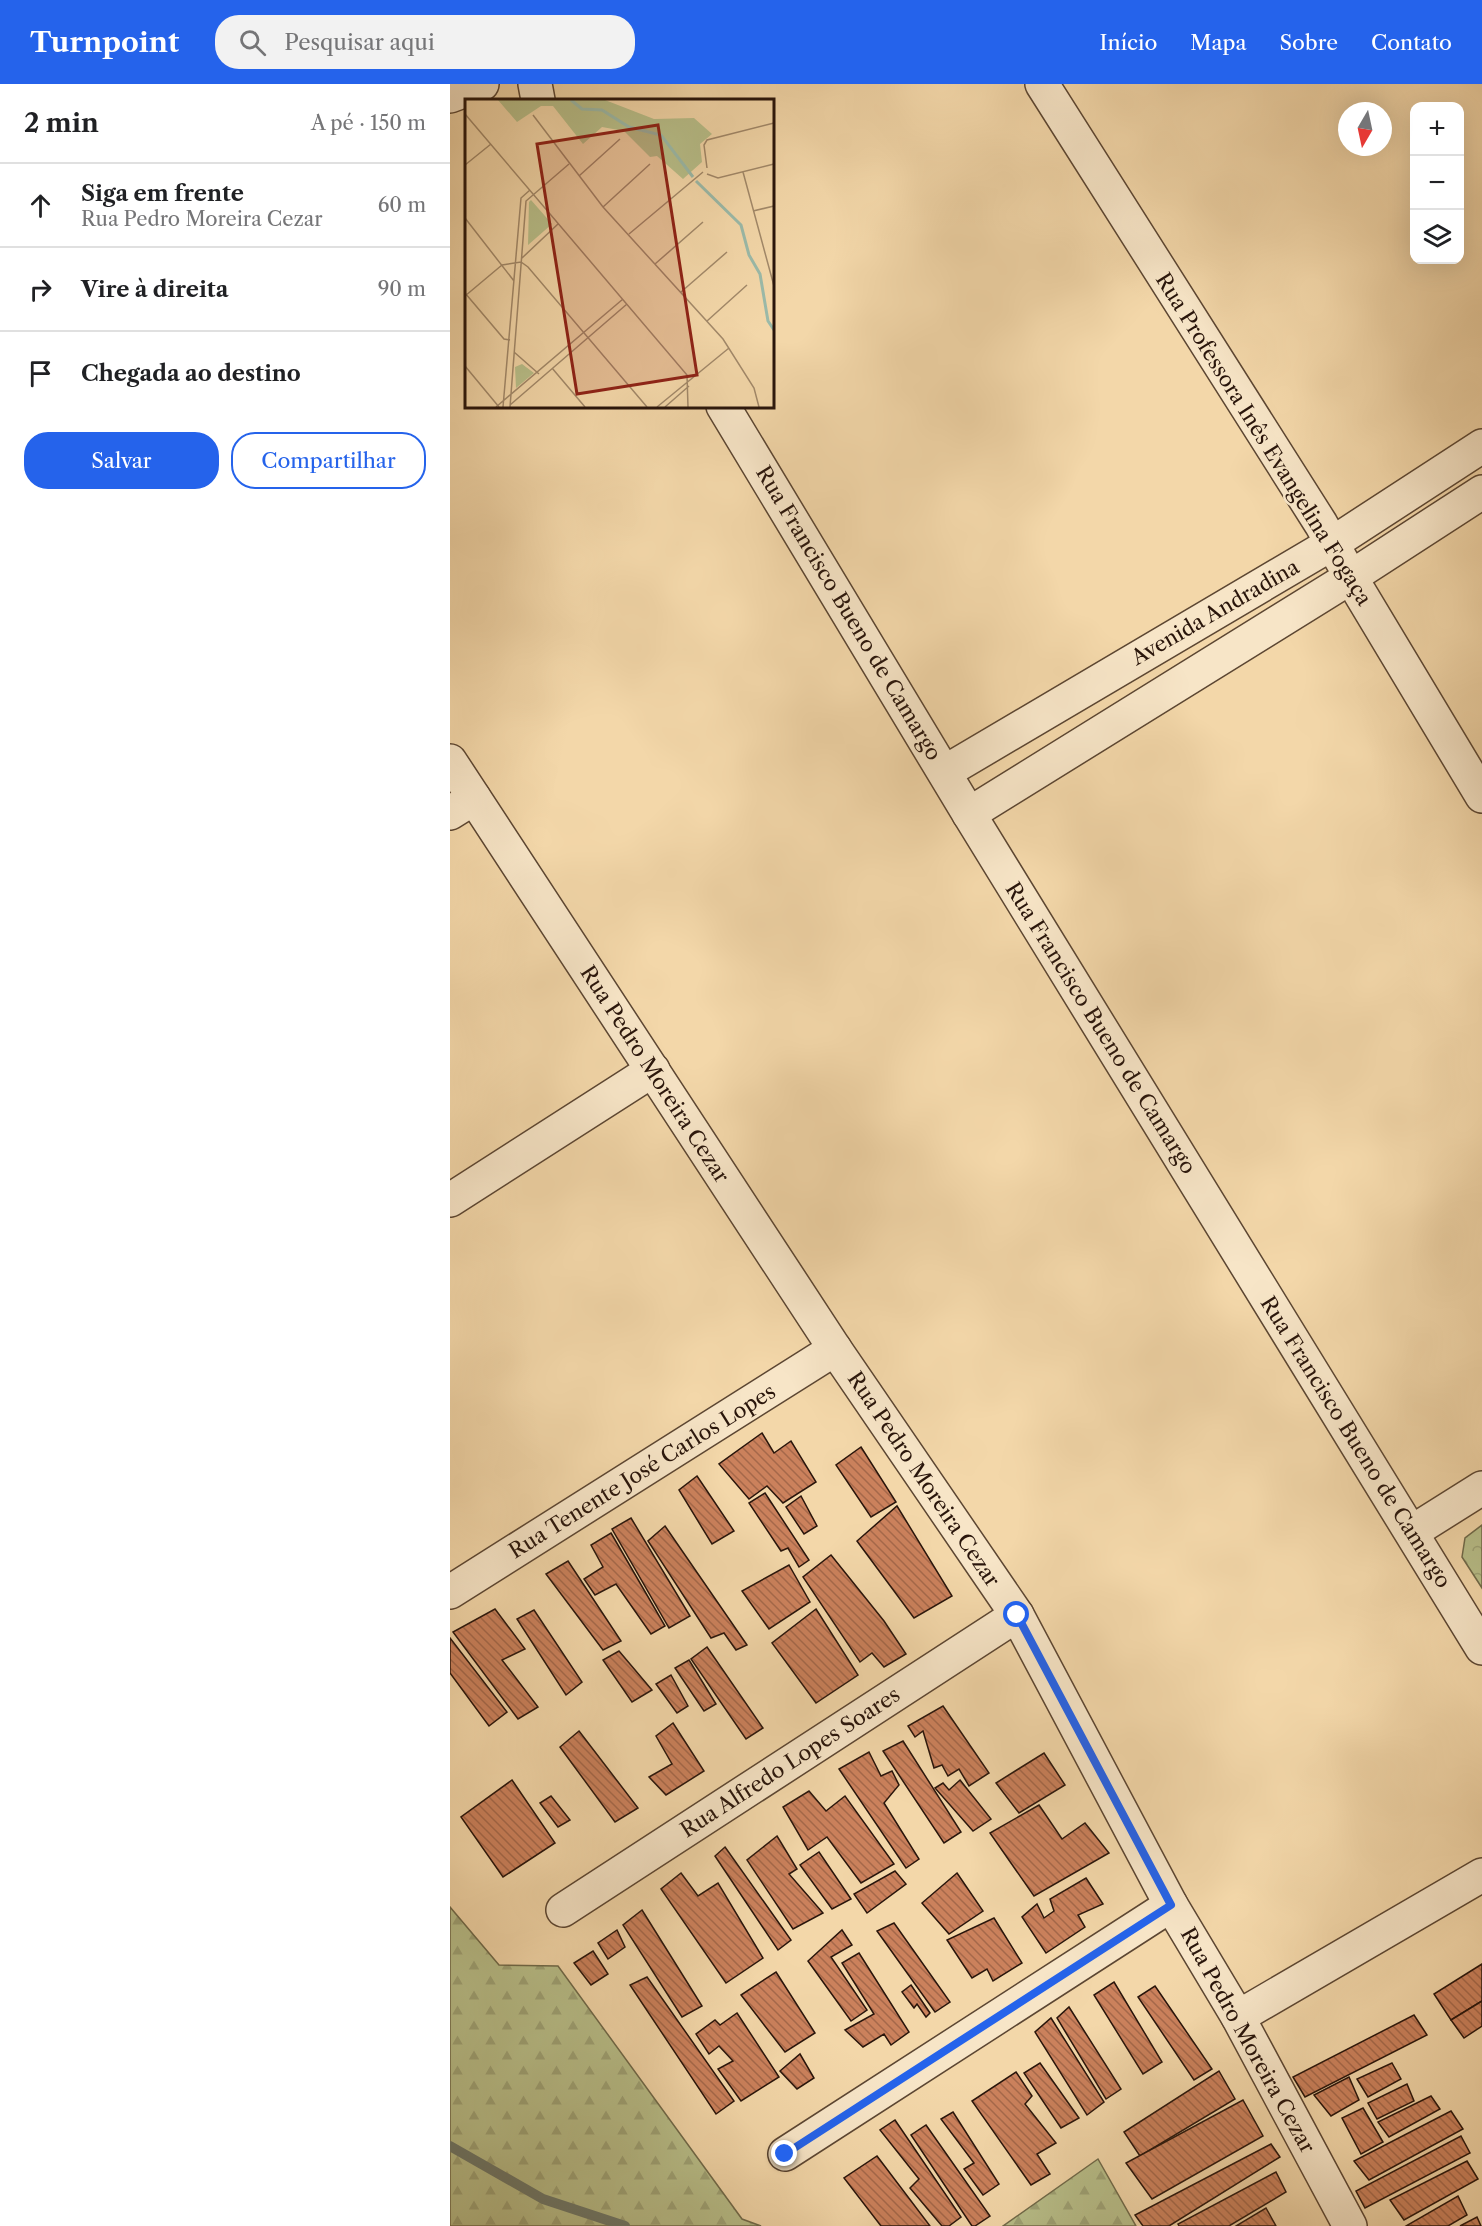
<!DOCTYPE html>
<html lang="pt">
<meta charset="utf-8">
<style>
:root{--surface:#fff;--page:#f2f2f2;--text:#202124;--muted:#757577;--line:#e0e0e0;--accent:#2563eb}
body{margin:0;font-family:"Libre Caslon Text",serif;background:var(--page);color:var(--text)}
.controls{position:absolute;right:18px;top:18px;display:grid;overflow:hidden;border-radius:12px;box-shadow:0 6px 24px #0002}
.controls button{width:54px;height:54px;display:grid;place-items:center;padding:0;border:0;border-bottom:2px solid var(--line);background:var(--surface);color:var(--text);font:30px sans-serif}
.compass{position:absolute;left:888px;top:18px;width:54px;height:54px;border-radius:50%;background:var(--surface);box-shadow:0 6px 24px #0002;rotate:189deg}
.stop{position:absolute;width:18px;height:18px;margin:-14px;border:4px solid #2563eb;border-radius:50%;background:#fff}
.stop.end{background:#2563eb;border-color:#fff;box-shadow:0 2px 6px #0008}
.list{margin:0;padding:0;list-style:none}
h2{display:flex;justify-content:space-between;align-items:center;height:78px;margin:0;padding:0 24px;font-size:26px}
h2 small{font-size:20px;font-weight:400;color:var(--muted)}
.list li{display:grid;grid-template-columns:39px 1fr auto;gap:18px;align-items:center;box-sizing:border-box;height:84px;padding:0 24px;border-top:2px solid var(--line)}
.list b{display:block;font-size:22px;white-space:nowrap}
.list p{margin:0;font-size:20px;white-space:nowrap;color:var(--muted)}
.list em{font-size:20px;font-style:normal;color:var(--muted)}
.actions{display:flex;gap:12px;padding:18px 24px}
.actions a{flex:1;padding:14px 0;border:2px solid var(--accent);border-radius:24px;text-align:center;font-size:21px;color:var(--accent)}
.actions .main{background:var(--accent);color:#fff}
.icon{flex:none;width:33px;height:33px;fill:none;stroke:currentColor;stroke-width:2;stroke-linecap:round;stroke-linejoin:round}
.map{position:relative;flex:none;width:1032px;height:2142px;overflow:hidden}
header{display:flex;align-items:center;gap:36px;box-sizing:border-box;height:84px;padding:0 30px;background:var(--accent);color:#fff}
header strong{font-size:28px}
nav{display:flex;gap:33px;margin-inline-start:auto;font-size:21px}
.search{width:420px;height:54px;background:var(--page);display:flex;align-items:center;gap:15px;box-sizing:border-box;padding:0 21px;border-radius:24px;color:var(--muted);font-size:22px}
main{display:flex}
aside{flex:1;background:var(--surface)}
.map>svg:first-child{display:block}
.forest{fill:url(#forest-firs);stroke:#706a4a;stroke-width:1.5}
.park{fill:url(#park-crowns);stroke:#706a4a;stroke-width:1.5}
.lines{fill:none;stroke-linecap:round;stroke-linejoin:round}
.stream{stroke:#6d786a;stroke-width:10}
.building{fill:url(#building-back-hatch);stroke:#29150b;stroke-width:1.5}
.street-casing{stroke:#5c4632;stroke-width:36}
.street{stroke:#f7e5c7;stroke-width:33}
.route{stroke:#2563eb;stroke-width:8}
.labels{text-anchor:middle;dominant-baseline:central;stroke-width:5;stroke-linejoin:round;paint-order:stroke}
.street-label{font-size:21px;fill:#29150b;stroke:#f7e5c7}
.inset-river{fill:none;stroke:#9bbaa9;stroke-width:3}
.inset-road{fill:none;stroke:#a2896a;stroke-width:1.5}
.view{fill:#8f2418;fill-opacity:0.15;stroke:#8f2418;stroke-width:3}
.inset-edge{fill:none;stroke:#29150b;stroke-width:3}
</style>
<header>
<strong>Turnpoint</strong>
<div class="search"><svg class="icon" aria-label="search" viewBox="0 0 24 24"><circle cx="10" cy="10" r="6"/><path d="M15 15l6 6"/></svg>Pesquisar aqui</div>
<nav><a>Início</a><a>Mapa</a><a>Sobre</a><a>Contato</a></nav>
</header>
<main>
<aside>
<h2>2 min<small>A pé · 150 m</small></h2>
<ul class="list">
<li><svg class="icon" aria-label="ahead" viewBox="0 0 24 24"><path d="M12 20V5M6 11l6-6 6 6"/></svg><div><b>Siga em frente</b><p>Rua Pedro Moreira Cezar</p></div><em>60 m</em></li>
<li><svg class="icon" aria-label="right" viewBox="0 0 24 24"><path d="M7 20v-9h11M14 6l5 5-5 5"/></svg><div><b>Vire à direita</b></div><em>90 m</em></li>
<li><svg class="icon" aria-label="arrive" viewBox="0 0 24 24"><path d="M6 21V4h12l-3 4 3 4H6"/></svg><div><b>Chegada ao destino</b></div></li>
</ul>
<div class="actions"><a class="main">Salvar</a><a>Compartilhar</a></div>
</aside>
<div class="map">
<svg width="1032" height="2142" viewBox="0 0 1032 2142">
<defs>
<pattern id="forest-firs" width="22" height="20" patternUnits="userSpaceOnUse" patternTransform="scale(1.5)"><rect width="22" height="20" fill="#b8bf8a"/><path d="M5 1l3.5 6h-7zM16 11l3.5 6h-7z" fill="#9ea376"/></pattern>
<pattern id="park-crowns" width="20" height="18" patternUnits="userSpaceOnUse" patternTransform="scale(1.5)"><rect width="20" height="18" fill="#b8bf8a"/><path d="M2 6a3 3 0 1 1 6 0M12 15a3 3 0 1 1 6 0" fill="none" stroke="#9ea376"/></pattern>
<pattern id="building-back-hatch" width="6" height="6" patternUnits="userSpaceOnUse" patternTransform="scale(1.5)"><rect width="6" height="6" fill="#cb815c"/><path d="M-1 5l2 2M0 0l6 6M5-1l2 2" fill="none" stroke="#a5684a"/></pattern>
</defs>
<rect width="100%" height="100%" fill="#f3d7a9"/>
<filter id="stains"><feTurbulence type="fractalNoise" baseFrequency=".00333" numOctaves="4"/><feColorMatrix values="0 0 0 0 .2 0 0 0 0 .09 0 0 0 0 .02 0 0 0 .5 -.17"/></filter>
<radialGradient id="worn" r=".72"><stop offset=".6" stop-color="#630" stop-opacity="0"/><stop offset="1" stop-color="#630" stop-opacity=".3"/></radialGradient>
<g class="forest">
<polygon points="0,1823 49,1881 108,1882 292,2135 311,2142 0,2142"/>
<polygon points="648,2075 686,2142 553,2142"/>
</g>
<polygon class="park" points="1032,1441 1032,1504 1012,1473 1015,1454"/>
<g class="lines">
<polyline class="stream" points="0,2062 93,2115 175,2142"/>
</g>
<g class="building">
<polygon points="312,1349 324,1369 341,1357 366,1398 333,1419 317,1402 299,1415 269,1380"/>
<polygon points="411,1363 446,1418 421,1433 386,1381"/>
<polygon points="247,1392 284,1447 262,1460 229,1406"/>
<polygon points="315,1409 359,1476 349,1483 338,1464 331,1467 299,1419"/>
<polygon points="351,1412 367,1442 354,1450 336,1423"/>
<polygon points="447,1422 502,1512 464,1534 407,1457"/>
<polygon points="181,1434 240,1532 219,1544 162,1445"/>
<polygon points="215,1442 297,1561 286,1566 274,1549 261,1554 198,1457"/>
<polygon points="161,1449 215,1542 201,1550 166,1500 145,1511 134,1495 153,1483 141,1461"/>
<polygon points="381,1471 434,1537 456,1570 434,1583 422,1569 410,1578 353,1493"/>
<polygon points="118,1477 171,1557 153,1566 96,1490"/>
<polygon points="339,1481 360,1518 319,1545 292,1507"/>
<polygon points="45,1525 75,1565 52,1576 88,1623 68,1635 3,1548"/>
<polygon points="366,1525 408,1591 366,1619 322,1559"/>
<polygon points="84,1526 132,1598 116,1611 67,1535"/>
<polygon points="0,1554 57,1628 39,1642 0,1589"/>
<polygon points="257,1563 313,1644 296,1655 241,1575"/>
<polygon points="169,1567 202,1606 182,1618 153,1576"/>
<polygon points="239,1576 266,1620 254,1627 225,1584"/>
<polygon points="221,1591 238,1622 227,1629 206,1600"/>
<polygon points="493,1622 539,1689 519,1702 509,1685 498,1692 492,1681 484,1684 473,1647 465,1653 458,1642"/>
<polygon points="223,1639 254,1687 216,1711 199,1693 222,1680 206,1652"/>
<polygon points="129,1647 188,1724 165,1738 110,1663"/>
<polygon points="453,1657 511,1748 494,1759 433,1667"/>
<polygon points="419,1668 431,1692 442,1687 449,1701 434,1719 469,1775 456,1784 389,1685"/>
<polygon points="594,1669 615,1701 569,1729 546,1699"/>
<polygon points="62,1696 105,1759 53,1793 11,1733"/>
<polygon points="510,1696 541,1735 523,1747 485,1704 493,1699 499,1706"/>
<polygon points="359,1707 376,1727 395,1712 444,1780 411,1799 377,1753 358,1766 333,1723"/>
<polygon points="101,1712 120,1736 108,1743 90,1719"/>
<polygon points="589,1721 612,1755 635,1739 659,1769 584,1812 540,1749"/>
<polygon points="327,1752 347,1785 339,1790 373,1829 343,1845 297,1776"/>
<polygon points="275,1763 341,1856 328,1866 265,1772"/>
<polygon points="369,1768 401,1815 382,1825 350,1781"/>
<polygon points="445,1787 456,1800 417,1829 404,1810"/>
<polygon points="231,1789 248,1812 268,1799 313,1874 276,1899 211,1805"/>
<polygon points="507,1789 533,1827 499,1850 472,1819"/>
<polygon points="636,1794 653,1820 628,1831 635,1843 596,1869 572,1833 587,1820 594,1834 604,1827 600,1815"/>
<polygon points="192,1826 252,1922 232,1933 173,1841"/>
<polygon points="544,1834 572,1879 543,1897 537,1885 522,1894 497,1856"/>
<polygon points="444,1839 500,1918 485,1928 427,1847"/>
<polygon points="167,1846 175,1863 158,1875 148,1859"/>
<polygon points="392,1846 402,1861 381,1873 417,1926 401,1937 358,1877"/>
<polygon points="143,1867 158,1890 141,1901 124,1879"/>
<polygon points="409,1869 459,1948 441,1961 434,1950 413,1963 395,1946 424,1930 392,1879"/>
<polygon points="1032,1880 1032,1917 1001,1936 984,1910"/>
<polygon points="326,1888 365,1949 335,1968 291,1911"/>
<polygon points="197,1893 284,2017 266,2030 180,1901"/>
<polygon points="664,1898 712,1978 693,1990 644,1911"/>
<polygon points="461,1901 480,1929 476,1933 467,1920 464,1924 452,1908"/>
<polygon points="705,1902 762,1985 744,1996 688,1913"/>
<polygon points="1032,1917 1032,1942 1014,1954 1001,1936"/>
<polygon points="619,1923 671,2005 656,2015 607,1934"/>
<polygon points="287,1929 329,1993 291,2017 268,1985 283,1977 269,1962 259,1970 246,1950 265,1936 270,1941"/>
<polygon points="964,1931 977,1951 855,2013 843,1993"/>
<polygon points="601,1934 654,2018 637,2031 585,1948"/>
<polygon points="350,1970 364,1994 347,2005 330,1987"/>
<polygon points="590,1979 629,2034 611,2044 574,1989"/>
<polygon points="942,1979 951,1995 918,2013 907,1995"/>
<polygon points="769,1987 785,2015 690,2072 674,2048"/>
<polygon points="566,1988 582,2012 575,2020 606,2059 587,2070 600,2090 581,2101 522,2017"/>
<polygon points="899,1993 909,2016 881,2032 864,2011"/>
<polygon points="957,2000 964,2017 927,2035 918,2019"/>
<polygon points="981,2012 990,2025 939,2053 928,2038"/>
<polygon points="793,2016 813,2052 702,2115 676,2079"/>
<polygon points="913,2024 933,2058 911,2070 892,2034"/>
<polygon points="1001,2027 1013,2045 919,2096 904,2077"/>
<polygon points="503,2028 549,2100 533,2111 514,2085 524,2079 491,2035"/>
<polygon points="445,2036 511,2133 499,2142 492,2142 460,2104 469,2095 430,2046"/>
<polygon points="476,2041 540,2132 525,2142 522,2142 461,2051"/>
<polygon points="1011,2052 1020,2069 915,2124 906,2107"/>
<polygon points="821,2060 830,2073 719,2142 693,2142 685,2131"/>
<polygon points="427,2072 480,2142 431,2142 394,2094"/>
<polygon points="1017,2077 1028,2095 954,2136 940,2116"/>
<polygon points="826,2088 836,2108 779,2142 729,2142 728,2140"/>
<polygon points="1008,2112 1017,2131 998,2142 956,2142"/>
<polygon points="816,2124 826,2142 786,2142"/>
<polygon points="1027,2133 1031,2142 1010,2142"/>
</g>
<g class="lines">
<g class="street-casing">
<g id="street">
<polyline points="85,0 88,16"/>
<polyline points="592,0 871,440 910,509 1032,712"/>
<polyline points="0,12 32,0"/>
<polyline points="273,322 519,730 1032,1564"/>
<polyline points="0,677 385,1265 567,1531 721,1821 788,1933 900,2142"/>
<polyline points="495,688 883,459 1032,362"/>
<polyline points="0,729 24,714"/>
<polyline points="519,730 901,493 1032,408"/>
<polyline points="0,1116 203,986"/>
<polyline points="962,1448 1032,1404"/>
<polyline points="0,1508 385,1265"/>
<polyline points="113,1826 567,1531"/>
<polyline points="788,1933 1032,1791"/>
<polyline points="335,2070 721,1821"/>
</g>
</g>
<use href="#street" class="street"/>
</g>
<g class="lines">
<polyline class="route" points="335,2070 721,1821 567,1531"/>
</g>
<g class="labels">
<g class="street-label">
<text transform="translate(814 355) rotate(58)">Rua Professora Inês Evangelina Fogaça</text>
<text transform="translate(765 528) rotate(-30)">Avenida Andradina</text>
<text transform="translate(399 529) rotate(59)">Rua Francisco Bueno de Camargo</text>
<text transform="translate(651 944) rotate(58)">Rua Francisco Bueno de Camargo</text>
<text transform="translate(205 990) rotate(57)">Rua Pedro Moreira Cezar</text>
<text transform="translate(906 1358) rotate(58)">Rua Francisco Bueno de Camargo</text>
<text transform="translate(192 1387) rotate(-32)">Rua Tenente José Carlos Lopes</text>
<text transform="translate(474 1395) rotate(56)">Rua Pedro Moreira Cezar</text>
<text transform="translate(340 1678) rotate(-33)">Rua Alfredo Lopes Soares</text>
<text transform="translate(798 1956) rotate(61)">Rua Pedro Moreira Cezar</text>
</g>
</g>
<g transform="translate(15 15)">
<rect width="309" height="309" fill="#f3d7a9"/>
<path d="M33,1h107l49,19 40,-1 18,16 -12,10 2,18 -19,17 -26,-23 -7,1 -26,-26 -22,-4 -19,17 -30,-38h-12l-24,16z" fill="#b8bf8a"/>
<path d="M66,101l21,24 -24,21 1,-43zM57,265l12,9 -18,15 -1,-21z" fill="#b8bf8a"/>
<path class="inset-river" d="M106,1l11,9 20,1 27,17 32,8 32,42M231,82l45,44 8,30 11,19 8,47 6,9"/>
<path class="inset-road" d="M0,15l222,261 1,32M68,16l70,92 120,132 31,49 5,19M0,66l26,-21M242,69l-3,-23 3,-5 67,-17M278,73l31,114M242,75l11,4 56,-14M114,77l41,-37M138,108l47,-43M288,112l21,-5M0,119l49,63M164,135l74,-62M57,159l36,-34M190,165l48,-42M37,166l19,-3 7,5 119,140M216,193l46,-40M0,194l39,46 6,1M0,197l37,-31M242,222l40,-36M49,253l25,22M0,267l34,41M87,269l33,39M45,306l117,-101M31,308l127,-108M38,308l18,-209 9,-8M45,308l16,-206 43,-37M192,308l72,-59M200,308l24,-21"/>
<path class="view" d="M193,26l39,250 -120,19 -40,-250z"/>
<rect width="309" height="309" class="inset-edge"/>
</g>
<rect width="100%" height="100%" filter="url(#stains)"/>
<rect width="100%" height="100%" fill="url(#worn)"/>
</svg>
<div class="controls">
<button>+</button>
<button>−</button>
<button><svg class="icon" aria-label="layers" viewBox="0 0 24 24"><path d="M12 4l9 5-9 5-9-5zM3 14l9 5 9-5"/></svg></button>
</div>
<svg class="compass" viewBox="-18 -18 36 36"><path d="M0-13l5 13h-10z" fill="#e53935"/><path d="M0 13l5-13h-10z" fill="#757577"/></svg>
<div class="stop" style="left:567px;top:1531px"></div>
<div class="stop end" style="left:335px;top:2070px"></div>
</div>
</main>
